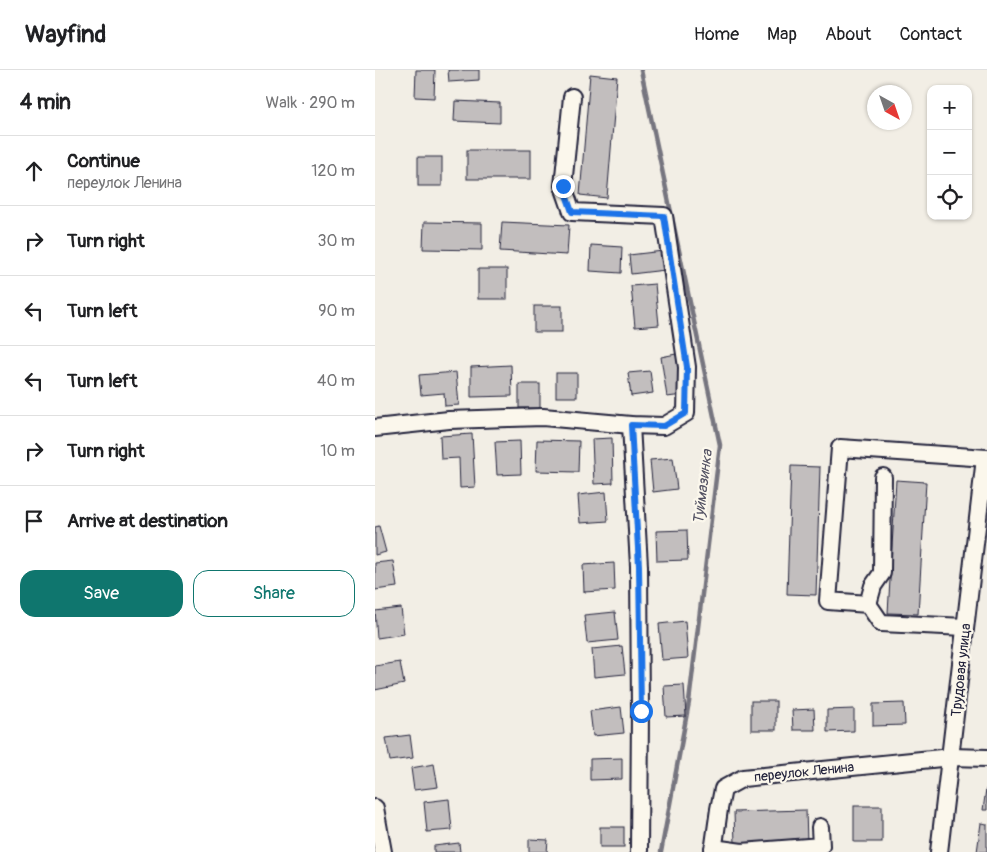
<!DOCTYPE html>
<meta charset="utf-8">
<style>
:root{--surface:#fff;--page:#f6f6f6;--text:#202124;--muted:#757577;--line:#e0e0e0;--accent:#0f766e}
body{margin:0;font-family:Pangolin,sans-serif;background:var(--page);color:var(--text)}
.controls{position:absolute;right:15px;top:15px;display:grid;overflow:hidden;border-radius:10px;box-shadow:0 1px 4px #0004}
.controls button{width:45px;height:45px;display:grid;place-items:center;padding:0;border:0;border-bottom:1px solid var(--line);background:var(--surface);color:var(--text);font:25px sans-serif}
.compass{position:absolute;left:492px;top:15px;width:45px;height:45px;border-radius:50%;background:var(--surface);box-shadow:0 1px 4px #0004;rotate:140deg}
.stop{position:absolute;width:15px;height:15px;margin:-11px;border:4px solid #1a73e8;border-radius:50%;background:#fff}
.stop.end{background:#1a73e8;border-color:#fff;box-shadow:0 1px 5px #0008}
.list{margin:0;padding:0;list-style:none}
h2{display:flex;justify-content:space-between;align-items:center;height:65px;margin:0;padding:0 20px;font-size:21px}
h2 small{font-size:16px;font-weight:400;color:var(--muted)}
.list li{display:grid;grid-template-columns:32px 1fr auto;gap:15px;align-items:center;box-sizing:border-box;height:70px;padding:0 20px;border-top:1px solid var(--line)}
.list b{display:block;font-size:19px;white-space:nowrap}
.list p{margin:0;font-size:16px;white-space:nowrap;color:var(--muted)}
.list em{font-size:16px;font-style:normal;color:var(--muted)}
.actions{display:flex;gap:10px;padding:15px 20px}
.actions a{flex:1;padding:11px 0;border:1px solid var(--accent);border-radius:15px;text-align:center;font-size:18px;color:var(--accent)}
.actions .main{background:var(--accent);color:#fff}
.icon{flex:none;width:28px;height:28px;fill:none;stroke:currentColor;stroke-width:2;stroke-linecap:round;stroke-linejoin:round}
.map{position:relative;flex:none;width:612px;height:782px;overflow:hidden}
header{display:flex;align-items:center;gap:30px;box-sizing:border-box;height:70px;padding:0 25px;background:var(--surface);border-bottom:1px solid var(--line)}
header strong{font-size:24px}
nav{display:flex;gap:28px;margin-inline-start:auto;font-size:18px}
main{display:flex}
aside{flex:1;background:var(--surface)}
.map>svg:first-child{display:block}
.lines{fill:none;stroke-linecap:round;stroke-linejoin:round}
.stream{stroke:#76747f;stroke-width:4.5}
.building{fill:#c2bebe;stroke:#22223b}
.minor-casing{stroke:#22223b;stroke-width:20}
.minor{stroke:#fbf7ec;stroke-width:16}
.route{stroke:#1a73e8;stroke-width:6}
.labels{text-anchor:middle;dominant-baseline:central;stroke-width:4.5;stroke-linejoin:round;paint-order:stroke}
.street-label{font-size:14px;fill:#22223b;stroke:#fbf7ec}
.water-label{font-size:15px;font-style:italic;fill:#535263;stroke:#fbf7ec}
</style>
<header>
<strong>Wayfind</strong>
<nav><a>Home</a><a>Map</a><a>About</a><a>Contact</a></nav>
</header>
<main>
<aside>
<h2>4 min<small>Walk · 290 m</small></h2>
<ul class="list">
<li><svg class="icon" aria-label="ahead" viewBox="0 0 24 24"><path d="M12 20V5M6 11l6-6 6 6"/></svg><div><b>Continue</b><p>переулок Ленина</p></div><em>120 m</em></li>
<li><svg class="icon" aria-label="right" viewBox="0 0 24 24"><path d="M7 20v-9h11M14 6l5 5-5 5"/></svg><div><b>Turn right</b></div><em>30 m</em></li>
<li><svg class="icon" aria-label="left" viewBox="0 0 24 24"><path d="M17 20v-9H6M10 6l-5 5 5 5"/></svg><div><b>Turn left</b></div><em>90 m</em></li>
<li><svg class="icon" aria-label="left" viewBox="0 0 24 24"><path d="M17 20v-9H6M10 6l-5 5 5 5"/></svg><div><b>Turn left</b></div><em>40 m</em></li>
<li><svg class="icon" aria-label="right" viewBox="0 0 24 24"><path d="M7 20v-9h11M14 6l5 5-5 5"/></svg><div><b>Turn right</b></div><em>10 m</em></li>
<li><svg class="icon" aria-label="arrive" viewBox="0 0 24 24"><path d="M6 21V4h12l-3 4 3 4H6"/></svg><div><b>Arrive at destination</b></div></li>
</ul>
<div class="actions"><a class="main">Save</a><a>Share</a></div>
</aside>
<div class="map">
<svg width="612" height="782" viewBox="0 0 612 782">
<rect width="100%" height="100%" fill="#f2eee5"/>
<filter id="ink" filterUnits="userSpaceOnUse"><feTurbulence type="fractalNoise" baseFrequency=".02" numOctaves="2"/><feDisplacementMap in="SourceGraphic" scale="10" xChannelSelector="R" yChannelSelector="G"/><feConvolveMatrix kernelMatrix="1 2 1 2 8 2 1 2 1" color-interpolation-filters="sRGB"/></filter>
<g filter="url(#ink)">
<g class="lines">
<polyline class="stream" points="266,0 345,375 314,632 286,782"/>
</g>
<g class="building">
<polygon points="41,0 60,0 59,28 40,27"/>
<polygon points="73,0 104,0 104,10 74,12"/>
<polygon points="215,4 242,7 232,128 205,125"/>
<polygon points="80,31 125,33 125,53 79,51"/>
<rect x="92" y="80" width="64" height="29"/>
<rect x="43" y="87" width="24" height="29"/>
<polygon points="49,152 107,153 107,180 48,179"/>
<polygon points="127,152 194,155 192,185 125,181"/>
<polygon points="216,175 247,177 246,203 215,201"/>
<polygon points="288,181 290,200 256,204 254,185"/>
<rect x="103" y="199" width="29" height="30"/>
<polygon points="280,214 284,255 260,257 256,216"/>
<rect x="159" y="236" width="28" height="26"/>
<polygon points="301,284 308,325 292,327 286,287"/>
<polygon points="136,295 137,326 96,327 96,297"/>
<polygon points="275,301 278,323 256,326 253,303"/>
<polygon points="81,302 84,335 70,336 69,323 46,325 44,305"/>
<rect x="181" y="303" width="21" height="24"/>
<rect x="144" y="314" width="21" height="24"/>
<polygon points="97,364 100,417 85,418 84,388 66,389 65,366"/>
<polygon points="237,368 238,413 219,414 217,369"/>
<polygon points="162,370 204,371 203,402 161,401"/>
<polygon points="145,371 146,404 122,405 120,372"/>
<polygon points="298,388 302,419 278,422 275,390"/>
<polygon points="416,396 445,397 441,525 412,524"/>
<polygon points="521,410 551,412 543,544 513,543"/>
<polygon points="231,422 233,451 205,453 203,425"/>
<polygon points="4,456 11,482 0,485 0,457"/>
<polygon points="312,460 313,490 282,491 281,461"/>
<polygon points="18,491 22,517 0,520 0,493"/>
<polygon points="239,493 240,520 209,522 208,495"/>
<polygon points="26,538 29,564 2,568 0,541"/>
<polygon points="240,542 243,570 212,573 209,545"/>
<polygon points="310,551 313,588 287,590 284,554"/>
<polygon points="247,576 250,604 219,607 217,579"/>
<polygon points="25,592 29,614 0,620 0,596"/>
<polygon points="309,615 311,646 291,647 289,616"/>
<rect x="376" y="631" width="25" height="29"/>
<polygon points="529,633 530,655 498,656 498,634"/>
<polygon points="246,637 249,663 218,666 215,641"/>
<polygon points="439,639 440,660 418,660 417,640"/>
<polygon points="479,639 479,661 452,662 452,640"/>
<polygon points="35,665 38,688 15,691 11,668"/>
<polygon points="247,688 247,709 215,710 215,689"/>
<polygon points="59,694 63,717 39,720 36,698"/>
<polygon points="611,719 612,719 612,740 608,740"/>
<polygon points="74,729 77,760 52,762 49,732"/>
<rect x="479" y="736" width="28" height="36"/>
<polygon points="431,740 432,772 360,774 359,742"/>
<polygon points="606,753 612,754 612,782 602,782"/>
<rect x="225" y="757" width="24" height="20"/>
<polygon points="154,769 173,770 172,782 154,782"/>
<polygon points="84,773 85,782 59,782 59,776"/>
</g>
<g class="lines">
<g class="minor-casing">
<g id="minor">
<polyline points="256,355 264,496 265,641 264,782"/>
<polyline points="0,358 74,350 168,347 256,355 289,356 311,343 312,297 289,146 197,142 188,116 197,27"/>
<polyline points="493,534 498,516 507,503 508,407"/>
<polyline points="590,557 506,553 493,534 453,531 465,378 612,388"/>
<polyline points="0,738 8,782"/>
<polyline points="338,778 367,782 446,776 445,757"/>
<polyline points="338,782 344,739 348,719 368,708 576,687 612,688"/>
<polyline points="564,782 610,388"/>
</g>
</g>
<use href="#minor" class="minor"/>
</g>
</g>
<g class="lines" filter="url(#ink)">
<polyline class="route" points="188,116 197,142 289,146 312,297 311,343 289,356 256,355 264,496 266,641"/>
</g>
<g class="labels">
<g class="street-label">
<text transform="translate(586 600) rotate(-84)">Трудовая улица</text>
<text transform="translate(429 702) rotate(-6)">переулок Ленина</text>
</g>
<g class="water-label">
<text transform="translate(328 417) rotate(-83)">Туймазинка</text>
</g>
</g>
</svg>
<div class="controls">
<button>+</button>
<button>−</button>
<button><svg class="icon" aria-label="locate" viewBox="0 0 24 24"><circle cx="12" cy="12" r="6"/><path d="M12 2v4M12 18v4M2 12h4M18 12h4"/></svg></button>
</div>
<svg class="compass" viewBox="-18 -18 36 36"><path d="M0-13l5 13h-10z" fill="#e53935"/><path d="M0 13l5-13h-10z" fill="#757577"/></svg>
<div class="stop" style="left:266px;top:641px"></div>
<div class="stop end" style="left:188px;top:116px"></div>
</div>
</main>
